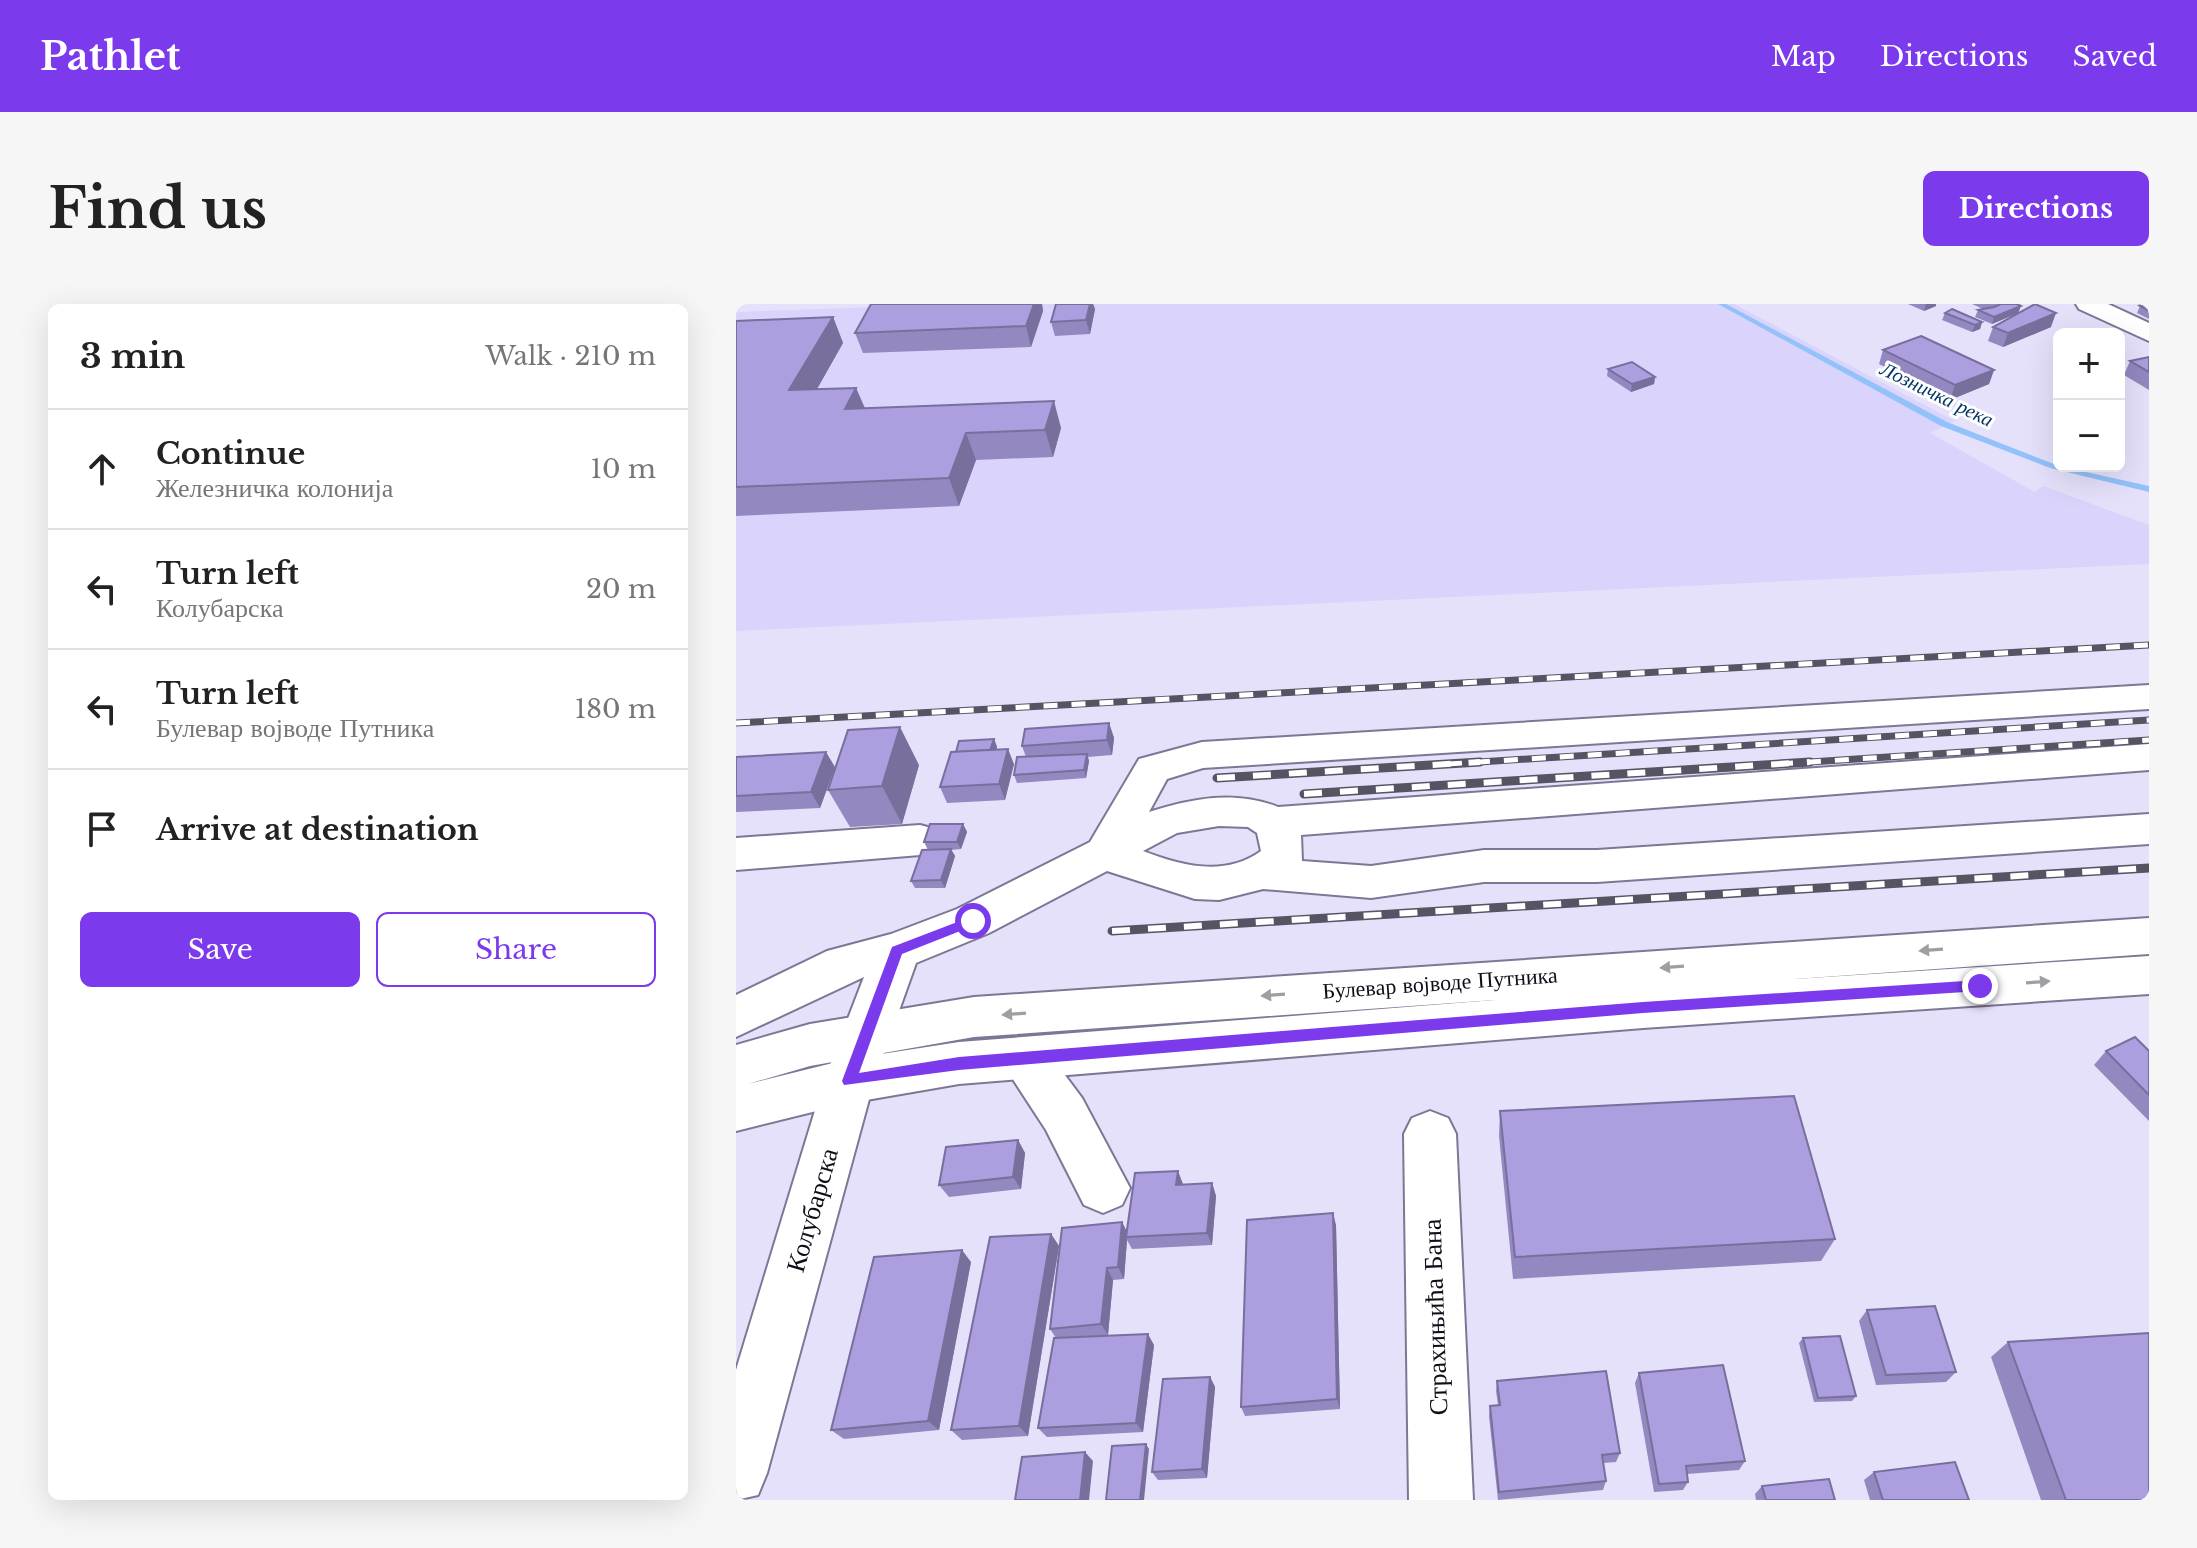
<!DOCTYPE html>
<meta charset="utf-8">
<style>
:root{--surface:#fff;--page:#f6f6f6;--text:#222;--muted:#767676;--line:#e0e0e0;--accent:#7c3aed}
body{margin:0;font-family:"Libre Baskerville",serif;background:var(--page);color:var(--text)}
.controls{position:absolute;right:24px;top:24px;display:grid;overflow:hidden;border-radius:12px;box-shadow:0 8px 32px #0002}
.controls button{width:72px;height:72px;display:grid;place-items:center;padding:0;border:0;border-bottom:2px solid var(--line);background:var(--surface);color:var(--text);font:40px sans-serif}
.stop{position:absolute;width:24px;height:24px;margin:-18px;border:6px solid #7c3aed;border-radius:50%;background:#fff}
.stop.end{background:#7c3aed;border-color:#fff;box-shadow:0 2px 8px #0008}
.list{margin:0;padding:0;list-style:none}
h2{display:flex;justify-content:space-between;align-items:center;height:104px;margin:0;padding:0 32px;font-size:34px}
h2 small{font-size:26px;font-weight:400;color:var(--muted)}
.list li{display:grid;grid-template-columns:52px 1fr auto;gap:24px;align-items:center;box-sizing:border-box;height:120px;padding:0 32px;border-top:2px solid var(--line)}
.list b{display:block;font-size:30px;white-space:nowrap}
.list p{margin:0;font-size:26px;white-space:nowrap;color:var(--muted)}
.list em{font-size:26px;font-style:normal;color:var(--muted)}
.actions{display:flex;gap:16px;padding:24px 32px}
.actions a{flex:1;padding:18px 0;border:2px solid var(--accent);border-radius:12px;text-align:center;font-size:28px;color:var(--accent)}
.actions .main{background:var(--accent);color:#fff}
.icon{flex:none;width:44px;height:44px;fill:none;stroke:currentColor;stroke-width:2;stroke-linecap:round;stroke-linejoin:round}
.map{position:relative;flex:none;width:1413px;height:1196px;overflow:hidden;border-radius:12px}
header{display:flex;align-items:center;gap:48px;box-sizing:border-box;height:112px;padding:0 40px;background:var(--accent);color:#fff}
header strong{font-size:38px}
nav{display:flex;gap:44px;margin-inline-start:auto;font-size:28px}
.intro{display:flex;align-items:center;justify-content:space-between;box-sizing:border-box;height:192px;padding:0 48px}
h1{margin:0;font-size:56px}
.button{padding:20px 36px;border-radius:12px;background:var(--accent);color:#fff;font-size:28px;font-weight:700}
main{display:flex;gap:48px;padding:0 48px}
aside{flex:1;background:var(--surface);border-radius:12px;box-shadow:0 8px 32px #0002}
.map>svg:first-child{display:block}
.built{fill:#dad3fb}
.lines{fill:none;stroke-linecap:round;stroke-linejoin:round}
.stream{fill:#93c2fa;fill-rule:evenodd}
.minor-casing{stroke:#7d7795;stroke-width:4}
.major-casing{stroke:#7d7795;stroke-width:4}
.minor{fill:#fff;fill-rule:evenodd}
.major{fill:#fff;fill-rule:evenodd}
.rail-far1-casing{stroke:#565362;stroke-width:7}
.rail-casing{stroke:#565362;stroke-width:9}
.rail-far1{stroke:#fff;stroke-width:5;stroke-dasharray:14;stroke-linecap:butt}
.rail{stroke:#fff;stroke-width:6;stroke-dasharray:18;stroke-linecap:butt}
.wall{fill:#9488c0}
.shaded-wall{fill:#786f9c}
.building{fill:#ac9edf;stroke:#786f9c;stroke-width:2}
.oneway{fill:#9f9ea2}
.route{fill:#7c3aed}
.labels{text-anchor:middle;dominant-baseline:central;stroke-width:6;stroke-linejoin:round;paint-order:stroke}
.far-water-label{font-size:20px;font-style:italic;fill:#033667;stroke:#fff}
.street-label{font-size:22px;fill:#0f0d17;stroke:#fff}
.near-street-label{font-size:26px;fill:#0f0d17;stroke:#fff}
</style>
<header>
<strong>Pathlet</strong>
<nav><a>Map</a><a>Directions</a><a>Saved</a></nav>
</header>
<div class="intro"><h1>Find us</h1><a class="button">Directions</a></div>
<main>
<aside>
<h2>3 min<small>Walk · 210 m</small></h2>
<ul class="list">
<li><svg class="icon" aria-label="ahead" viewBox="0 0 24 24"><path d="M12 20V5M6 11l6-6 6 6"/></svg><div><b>Continue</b><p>Железничка колонија</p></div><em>10 m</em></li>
<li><svg class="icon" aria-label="left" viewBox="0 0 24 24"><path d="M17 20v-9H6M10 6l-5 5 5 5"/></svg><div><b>Turn left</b><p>Колубарска</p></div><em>20 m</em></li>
<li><svg class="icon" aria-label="left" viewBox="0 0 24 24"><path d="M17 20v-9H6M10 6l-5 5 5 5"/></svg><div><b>Turn left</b><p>Булевар војводе Путника</p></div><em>180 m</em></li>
<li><svg class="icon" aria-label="arrive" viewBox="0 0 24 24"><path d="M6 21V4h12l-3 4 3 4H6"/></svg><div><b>Arrive at destination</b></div></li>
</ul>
<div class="actions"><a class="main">Save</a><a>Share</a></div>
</aside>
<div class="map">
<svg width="1413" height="1196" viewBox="0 0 1413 1196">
<rect width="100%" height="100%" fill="#e6e1fb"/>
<polygon class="built" points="231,0 998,0 1219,117 1194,129 1299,188 1307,182 1413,221 1413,260 0,327 0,8"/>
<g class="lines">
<polygon class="stream" points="982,0 990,0 1211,118 1323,162 1413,182 1413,188 1314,164 1205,122"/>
<g class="minor-casing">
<g id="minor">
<polygon points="1340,0 1372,0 1413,19 1413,37 1343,5"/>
<path d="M1413,381v24l-946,59 -36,11 -18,33c43,-14 86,-22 129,-5l871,-63v26l-848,65 1,26 69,5 113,-16h113l552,-36v30l-552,38h-113l-113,16 -108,-9 -44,11 -24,-1 -88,-28 -118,62 -73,30 -42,118 -107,392 -9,22 -22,5v-130l88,-289 40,-104 -128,60v-42l91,-44 64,-17 66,-25 133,-67 49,-83 63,-17zM483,522l29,1 9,6 4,18c-36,26 -79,15 -118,0l34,-18z"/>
<polygon points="184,521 199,525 205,536 199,547 184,551 0,566 0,534"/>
<polygon points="288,733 305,739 346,794 394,884 386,901 367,909 348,901 310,826 263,754 271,739"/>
<polygon points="694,807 712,814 720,830 737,1196 673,1196 668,830 676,814"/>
</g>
</g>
<g class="major-casing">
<path id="major" d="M1413,614v36l-354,25 354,-23v38l-506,34 -684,56 -110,19 -113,28v-86l74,-21 164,-27zM759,696l-536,42 -110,17 -101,25 62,-18 164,-29z"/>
</g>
<use href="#minor" class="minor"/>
<use href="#major" class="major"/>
<g class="rail-far1-casing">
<g id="rail-far1">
<polyline points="0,419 1413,341"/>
<polyline points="712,460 1413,416"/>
<polyline points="1043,460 1413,436"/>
</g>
</g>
<g class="rail-casing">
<g id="rail">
<polyline points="481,474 744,458"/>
<polyline points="568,490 1074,458"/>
<polyline points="376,627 1413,564"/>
</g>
</g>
<use href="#rail-far1" class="rail-far1"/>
<use href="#rail" class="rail"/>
</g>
<g class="wall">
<polygon points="135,0 306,0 307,7 295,43 127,49 119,29"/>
<polygon points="320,0 357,0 359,5 354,30 319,32 315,18"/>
<polygon points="1172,0 1200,0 1200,2 1188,7"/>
<polygon points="1236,0 1281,0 1285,2 1282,9 1256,20 1239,13 1242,6 1247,5"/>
<polygon points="1402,0 1413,0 1413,15 1401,9 1404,2 1406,2"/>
<polygon points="1209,9 1246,18 1244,25 1236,28 1206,16"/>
<polygon points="97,13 107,39 81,85 120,84 129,104 325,124 317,153 240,156 223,202 0,212 0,17"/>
<polygon points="1257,23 1315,23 1267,43 1252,37"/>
<polygon points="1147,46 1258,66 1253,80 1214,96 1143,60"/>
<polygon points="1413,53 1413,86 1388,71 1394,57"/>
<polygon points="872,65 919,73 918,80 895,88 871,72"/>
<polygon points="373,419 378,434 376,451 352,453 353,457 350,474 281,479 278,471 290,453 286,442"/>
<polygon points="258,435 261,443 260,446 278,460 269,496 211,499 204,483 220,448"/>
<polygon points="0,453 99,463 84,504 0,508"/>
<polygon points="183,461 166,520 114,523 92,486"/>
<polygon points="227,520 231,528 225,545 215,546 219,552 209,584 179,584 175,577 192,546 188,538"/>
<polygon points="1370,747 1413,747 1413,817 1358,761"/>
<polygon points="764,807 1099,935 1085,957 777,975 763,832"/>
<polygon points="282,836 289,849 285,885 213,893 203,881"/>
<polygon points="476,879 480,892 476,941 396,945 391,936 388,975 377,976 372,1031 359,1032 418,1041 407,1128 311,1133 302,1124 320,1034 314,1025 386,918 391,928 447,881"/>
<polygon points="600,921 604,1105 509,1112 505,1103"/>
<polygon points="315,930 323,942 292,1132 226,1136 215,1126"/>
<polygon points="235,958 203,1126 108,1135 95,1126"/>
<polygon points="1131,1006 1220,1068 1210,1078 1140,1081 1123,1017"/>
<polygon points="1067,1034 1120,1092 1116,1097 1078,1098 1063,1039"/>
<polygon points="1272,1038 1413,1196 1305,1196 1255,1053"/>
<polygon points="903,1069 1009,1157 1003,1166 951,1170 952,1178 947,1186 918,1188 899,1079"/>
<polygon points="474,1073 479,1083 471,1174 422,1176 416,1168"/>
<polygon points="761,1077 884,1149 880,1158 867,1159 870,1177 867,1186 762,1196 753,1112 754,1102 762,1101 760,1087"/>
<polygon points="1138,1168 1233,1196 1134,1196 1128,1176"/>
<polygon points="1026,1182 1099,1196 1020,1196 1019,1190"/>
</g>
<g class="shaded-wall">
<polygon points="298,0 306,0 307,7 295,43 290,22"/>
<polygon points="354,0 357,0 359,5 354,30 350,16"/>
<polygon points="1190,0 1200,0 1200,2 1188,7"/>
<polygon points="1285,2 1282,9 1256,20 1258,13"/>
<polygon points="1320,9 1315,23 1267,43 1272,29"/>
<polygon points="97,13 107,39 65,113 53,86"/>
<polygon points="1246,18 1244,25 1236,28 1239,21"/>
<polygon points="1258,66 1253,80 1214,96 1219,81"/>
<polygon points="919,73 918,80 895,88 896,80"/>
<polygon points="120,84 131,110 109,105"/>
<polygon points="318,97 325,124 317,153 309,126"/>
<polygon points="230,129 240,156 223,202 213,174"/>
<polygon points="373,419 378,434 376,451 371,436"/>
<polygon points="164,423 183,461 166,520 146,482"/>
<polygon points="258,435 261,443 257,457 253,449"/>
<polygon points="272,445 278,460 269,496 263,480"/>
<polygon points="90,448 99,463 84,504 75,488"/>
<polygon points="351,450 353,457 350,474 348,466"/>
<polygon points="227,520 231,528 225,545 221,538"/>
<polygon points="215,545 219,552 209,584 205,576"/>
<polygon points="282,836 289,849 285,885 277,873"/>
<polygon points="442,867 447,880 440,881"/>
<polygon points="476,879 480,892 476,941 471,929"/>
<polygon points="597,909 600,921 604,1105 601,1095"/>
<polygon points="386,918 392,930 390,933 391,936 388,975 382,963"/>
<polygon points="315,930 323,942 292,1132 283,1122"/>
<polygon points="226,946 235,958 203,1126 192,1117"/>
<polygon points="371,964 377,976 372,1031 365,1020"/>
<polygon points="412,1030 418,1041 407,1128 400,1119"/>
<polygon points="474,1073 479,1083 471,1174 466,1165"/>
<polygon points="410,1140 413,1145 408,1196 404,1196"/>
<polygon points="349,1148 357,1157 353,1196 344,1196"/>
</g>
<g class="building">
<polygon points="135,0 298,0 290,22 119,29"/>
<polygon points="320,0 354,0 350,16 315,18"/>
<polygon points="1265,0 1281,0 1285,2 1258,13 1242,6 1258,3"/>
<polygon points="1299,0 1320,9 1272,29 1257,23"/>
<polygon points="1413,1 1413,7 1404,2"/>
<polygon points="1216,5 1246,18 1239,21 1209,9"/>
<polygon points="97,13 53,86 120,84 109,105 318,97 309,126 230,129 213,174 0,183 0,17"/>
<polygon points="1185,32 1258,66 1219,81 1147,46"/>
<polygon points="1413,53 1413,68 1394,57"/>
<polygon points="896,58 919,73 896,80 872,65"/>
<polygon points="373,419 371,436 286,442 289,425"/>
<polygon points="164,423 146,482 92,486 112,426"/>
<polygon points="258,435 254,446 220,448 223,437"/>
<polygon points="272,445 263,480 204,483 215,448"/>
<polygon points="90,448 75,488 0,492 0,453"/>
<polygon points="351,450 348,466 278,471 281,453"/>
<polygon points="194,520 227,520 221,538 188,538"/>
<polygon points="215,545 205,576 175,577 186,546"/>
<polygon points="1399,733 1413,747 1413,791 1370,747"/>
<polygon points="1058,792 1099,935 779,953 764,807"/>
<polygon points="282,836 277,873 203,881 210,843"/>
<polygon points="442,867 440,881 476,879 471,929 390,933 399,869"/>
<polygon points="597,909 601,1095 505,1103 511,916"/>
<polygon points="386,918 382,963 371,964 365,1020 314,1025 326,924"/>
<polygon points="315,930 283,1122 215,1126 254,933"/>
<polygon points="226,946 192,1117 95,1126 138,953"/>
<polygon points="1199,1002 1220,1068 1150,1071 1131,1006"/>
<polygon points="1413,1029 1413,1196 1330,1196 1272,1038"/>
<polygon points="412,1030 400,1119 302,1124 318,1034"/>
<polygon points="1104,1032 1120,1092 1082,1094 1067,1034"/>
<polygon points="987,1061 1009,1157 950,1162 952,1178 923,1180 903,1069"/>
<polygon points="870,1067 884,1149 866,1151 870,1177 763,1188 754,1102 764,1101 761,1077"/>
<polygon points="474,1073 466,1165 416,1168 427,1075"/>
<polygon points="410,1140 404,1196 370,1196 376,1142"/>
<polygon points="349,1148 344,1196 279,1196 286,1153"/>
<polygon points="1219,1158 1233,1196 1147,1196 1138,1168"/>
<polygon points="1093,1175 1099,1196 1030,1196 1026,1182"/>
</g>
<defs><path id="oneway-solid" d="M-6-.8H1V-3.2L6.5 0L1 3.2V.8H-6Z" transform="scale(2)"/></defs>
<g class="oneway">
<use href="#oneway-solid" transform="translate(1195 646) rotate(176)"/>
<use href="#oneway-solid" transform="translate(936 663) rotate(176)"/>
<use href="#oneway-solid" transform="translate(1302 678) rotate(-4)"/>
<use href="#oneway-solid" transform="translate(537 691) rotate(176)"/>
<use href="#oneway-solid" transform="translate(278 710) rotate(176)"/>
</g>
<polygon class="route" points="237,612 242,613 242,620 166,650 123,769 223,753 907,698 1244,676 1251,682 1244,687 907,709 223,766 108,781 106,777 156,643"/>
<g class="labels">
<g class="far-water-label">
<text transform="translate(1201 90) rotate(26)">Лозничка река</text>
</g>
<g class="street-label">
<text transform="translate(704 679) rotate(-4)">Булевар војводе Путника</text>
</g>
<g class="near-street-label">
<text transform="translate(76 906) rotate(-74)">Колубарска</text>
<text transform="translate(699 1013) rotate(-92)">Страхињића Бана</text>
</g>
</g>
</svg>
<div class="controls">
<button>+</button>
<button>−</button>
</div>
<div class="stop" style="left:237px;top:617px"></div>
<div class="stop end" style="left:1244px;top:682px"></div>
</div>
</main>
